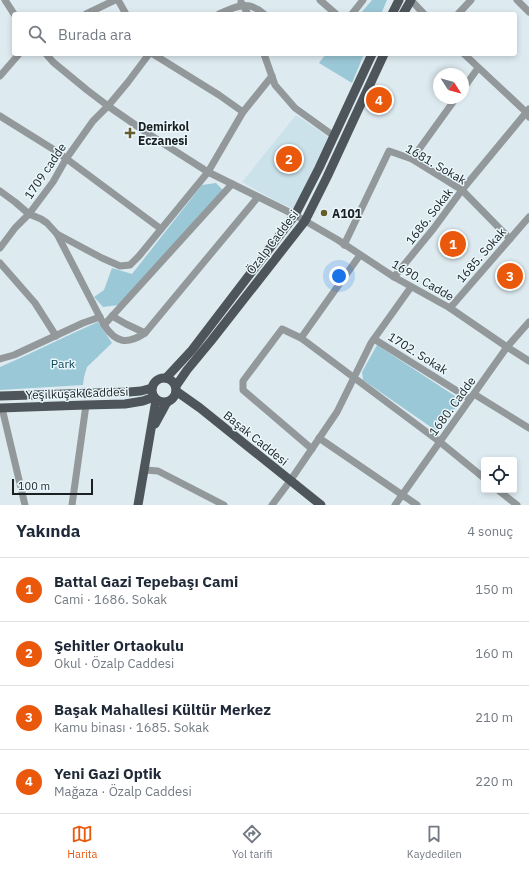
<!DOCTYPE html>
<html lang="tr">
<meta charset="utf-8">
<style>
:root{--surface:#fff;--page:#f2f2f3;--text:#1f2937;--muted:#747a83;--line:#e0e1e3;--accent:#ea580c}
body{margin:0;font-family:"IBM Plex Sans",sans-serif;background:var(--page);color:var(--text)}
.controls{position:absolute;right:12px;bottom:12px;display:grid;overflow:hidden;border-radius:4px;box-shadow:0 2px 6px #0003}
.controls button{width:36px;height:36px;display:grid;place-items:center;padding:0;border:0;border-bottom:1px solid var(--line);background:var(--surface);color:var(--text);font:20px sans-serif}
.compass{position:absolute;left:433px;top:68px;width:36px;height:36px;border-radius:50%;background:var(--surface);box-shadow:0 2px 6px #0003;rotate:126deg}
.scale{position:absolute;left:12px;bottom:10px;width:81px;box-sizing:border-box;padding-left:4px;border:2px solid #1b2022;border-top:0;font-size:11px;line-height:14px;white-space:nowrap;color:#1b2022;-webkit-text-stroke:3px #eaf8fd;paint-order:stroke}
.you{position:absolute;left:339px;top:276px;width:14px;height:14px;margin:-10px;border:3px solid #fff;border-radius:50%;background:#1a73e8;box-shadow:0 0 0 6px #1a73e833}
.badge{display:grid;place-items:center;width:26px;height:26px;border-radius:50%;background:var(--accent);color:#fff;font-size:13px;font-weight:700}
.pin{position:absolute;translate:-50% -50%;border:2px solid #fff;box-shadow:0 1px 4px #0006}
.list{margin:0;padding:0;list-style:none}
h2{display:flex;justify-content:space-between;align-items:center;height:52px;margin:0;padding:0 16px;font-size:17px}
h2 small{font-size:13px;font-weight:400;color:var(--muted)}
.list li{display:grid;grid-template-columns:26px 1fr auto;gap:12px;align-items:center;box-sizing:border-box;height:64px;padding:0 16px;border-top:1px solid var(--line)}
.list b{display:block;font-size:15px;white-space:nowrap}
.list p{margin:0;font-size:13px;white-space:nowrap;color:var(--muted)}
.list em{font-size:13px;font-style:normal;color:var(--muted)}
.icon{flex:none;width:22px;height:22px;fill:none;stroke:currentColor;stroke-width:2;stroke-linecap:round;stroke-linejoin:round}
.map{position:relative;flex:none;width:529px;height:505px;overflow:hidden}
.search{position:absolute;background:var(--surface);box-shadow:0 2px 6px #0003;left:12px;right:12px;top:12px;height:44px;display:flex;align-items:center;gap:10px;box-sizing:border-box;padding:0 14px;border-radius:4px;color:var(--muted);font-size:15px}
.sheet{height:308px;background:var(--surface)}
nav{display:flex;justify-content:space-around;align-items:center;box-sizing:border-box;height:56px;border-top:1px solid var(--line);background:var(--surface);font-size:11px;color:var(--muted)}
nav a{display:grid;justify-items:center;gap:2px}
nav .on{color:var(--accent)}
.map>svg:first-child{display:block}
.built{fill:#cbe2ea}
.green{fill:#9bc8d7}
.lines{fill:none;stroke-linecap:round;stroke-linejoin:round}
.minor{stroke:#93989b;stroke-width:7}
.major{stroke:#4e565c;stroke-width:9}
.poi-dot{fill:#665e2a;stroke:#eaf8fd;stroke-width:1.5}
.labels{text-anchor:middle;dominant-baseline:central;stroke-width:3;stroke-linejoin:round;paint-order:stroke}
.poi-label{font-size:12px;font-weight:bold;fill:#1b2022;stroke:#eaf8fd;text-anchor:start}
.street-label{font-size:12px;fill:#1b2022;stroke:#eaf8fd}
.park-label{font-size:12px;fill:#114553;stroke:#eaf8fd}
</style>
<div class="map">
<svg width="529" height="505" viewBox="0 0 529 505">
<rect width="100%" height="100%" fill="#ddebf0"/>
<polygon class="built" points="296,115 328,137 294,209 276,201 242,182"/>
<g class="green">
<polygon points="372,0 387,0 381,14 360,14"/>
<polygon points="326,54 364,54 352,83 319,63"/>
<polygon points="216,183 223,190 119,305 103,307 94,297 104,290 112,268 132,274 202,185"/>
<path d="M98,322l14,21 -25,24 -3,10 -1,8 -83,5v-23c33,-14 65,-31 98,-45z"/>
<polygon points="377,345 461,400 438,432 363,380 362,372"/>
</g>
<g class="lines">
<g class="minor">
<polyline points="5,0 14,14"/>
<polyline points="118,0 126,14"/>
<polyline points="320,0 336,14"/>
<polyline points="411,0 424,14"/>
<polyline points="517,0 529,12"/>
<polyline points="241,2 248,14"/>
<polyline points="86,14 115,0"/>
<path d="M219,14c17,-8 30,-14 45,0"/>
<polyline points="352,14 363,0"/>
<polyline points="458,14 471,0"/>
<polyline points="46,54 53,62 87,90 108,106 150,135 208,172 295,215 338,240 394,277 450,308 507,347 529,361"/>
<polyline points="153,54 219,95 243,112"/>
<polyline points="264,54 275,85 295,108 334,136"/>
<polyline points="464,54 526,112 529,117"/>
<polyline points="0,76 19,54"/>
<polyline points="463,89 478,68"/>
<polyline points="0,116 56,151 161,229"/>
<polyline points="412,159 456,98"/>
<path d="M0,191l15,11 14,12 12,5 6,4 10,11 47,91c12,18 23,20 41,8l113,-136"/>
<polyline points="57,234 102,258 120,266 130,265 139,256 208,172 243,112 272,76"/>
<polyline points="344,245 389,151 412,159 462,190 510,239"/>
<polyline points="0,248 15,228 29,214 53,182 66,159 93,121 108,106 128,82 149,54"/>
<polyline points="0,263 35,303 56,336"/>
<polyline points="394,277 434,228 462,190 529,109"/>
<polyline points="450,308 529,217"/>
<polyline points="112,316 126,324 145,333"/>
<polyline points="104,325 232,184"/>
<polyline points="301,338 360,255"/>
<polyline points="374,339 470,399"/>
<polyline points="0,359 14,355 83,323 100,317"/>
<polyline points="474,394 529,428"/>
<polyline points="2,408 25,505"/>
<polyline points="319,438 417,505"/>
<polyline points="312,449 243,390 243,381 282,329 301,338 440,442 484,478"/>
<polyline points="145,470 158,471 224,505"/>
<polyline points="498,490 517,505"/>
<polyline points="72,505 86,405"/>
<polyline points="272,505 290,481 337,412 371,343 411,287"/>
<polyline points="395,505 507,347 529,322"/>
</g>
<g class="major">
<polyline points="392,14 399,0"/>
<polyline points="403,14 411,0"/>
<circle cx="164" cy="390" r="12"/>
<polyline points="166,378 192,350 295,215 319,168 372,54"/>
<polyline points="176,386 187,370 211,341 305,221 327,177 384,54"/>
<polyline points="176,391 200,408 321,505"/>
<polyline points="0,396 129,392 141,391 152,388"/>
<polyline points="0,408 86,405 125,404 143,401 154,397"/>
<polyline points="155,424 167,402"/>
<polyline points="138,505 156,400"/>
</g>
</g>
<g class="poi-dot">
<path d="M128 127h4v4h4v4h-4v4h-4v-4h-4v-4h4z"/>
<circle cx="324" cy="213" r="4"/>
</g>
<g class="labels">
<g class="poi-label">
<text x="138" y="126">Demirkol<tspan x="138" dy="14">Eczanesi</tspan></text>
<text x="332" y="213">A101</text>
</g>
<g class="street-label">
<text transform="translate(436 164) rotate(30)">1681. Sokak</text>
<text transform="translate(45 171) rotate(-56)">1709 cadde</text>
<text transform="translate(429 216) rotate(-52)">1686. Sokak</text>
<text transform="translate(272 242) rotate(-53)">Özalp Caddesi</text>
<text transform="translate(481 255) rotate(-49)">1685. Sokak</text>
<text transform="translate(423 280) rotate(30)">1690. Cadde</text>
<text transform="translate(418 353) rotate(32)">1702. Sokak</text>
<text transform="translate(77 393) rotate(-2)">Yeşilkuşak Caddesi</text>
<text transform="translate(452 406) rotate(-54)">1680. Cadde</text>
<text transform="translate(256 438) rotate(39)">Başak Caddesi</text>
</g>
<g class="park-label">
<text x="63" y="363">Park</text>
</g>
</g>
</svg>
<div class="controls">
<button><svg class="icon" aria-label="locate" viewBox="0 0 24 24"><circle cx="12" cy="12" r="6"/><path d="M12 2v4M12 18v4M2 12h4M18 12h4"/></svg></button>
</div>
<svg class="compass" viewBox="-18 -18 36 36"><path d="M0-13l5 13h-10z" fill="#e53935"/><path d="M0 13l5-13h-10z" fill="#747a83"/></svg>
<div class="scale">100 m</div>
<div class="you"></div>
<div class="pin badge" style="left:453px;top:244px">1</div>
<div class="pin badge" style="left:289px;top:159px">2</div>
<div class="pin badge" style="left:510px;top:276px">3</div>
<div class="pin badge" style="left:379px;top:100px">4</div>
<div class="search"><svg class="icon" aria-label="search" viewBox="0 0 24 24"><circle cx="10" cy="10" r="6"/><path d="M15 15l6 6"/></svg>Burada ara</div>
</div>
<section class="sheet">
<h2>Yakında<small>4 sonuç</small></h2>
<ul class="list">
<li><span class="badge">1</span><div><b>Battal Gazi Tepebaşı Cami</b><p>Cami · 1686. Sokak</p></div><em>150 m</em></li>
<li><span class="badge">2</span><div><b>Şehitler Ortaokulu</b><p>Okul · Özalp Caddesi</p></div><em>160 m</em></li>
<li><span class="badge">3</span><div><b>Başak Mahallesi Kültür Merkez</b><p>Kamu binası · 1685. Sokak</p></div><em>210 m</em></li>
<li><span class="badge">4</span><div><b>Yeni Gazi Optik</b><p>Mağaza · Özalp Caddesi</p></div><em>220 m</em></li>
</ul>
</section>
<nav>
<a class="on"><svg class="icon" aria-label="map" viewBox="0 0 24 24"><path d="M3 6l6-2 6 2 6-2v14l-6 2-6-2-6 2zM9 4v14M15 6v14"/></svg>Harita</a>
<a><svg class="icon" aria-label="directions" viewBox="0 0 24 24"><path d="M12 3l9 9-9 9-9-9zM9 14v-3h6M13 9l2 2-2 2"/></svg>Yol tarifi</a>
<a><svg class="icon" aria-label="saved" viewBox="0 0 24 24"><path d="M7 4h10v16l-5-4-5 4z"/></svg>Kaydedilen</a>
</nav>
